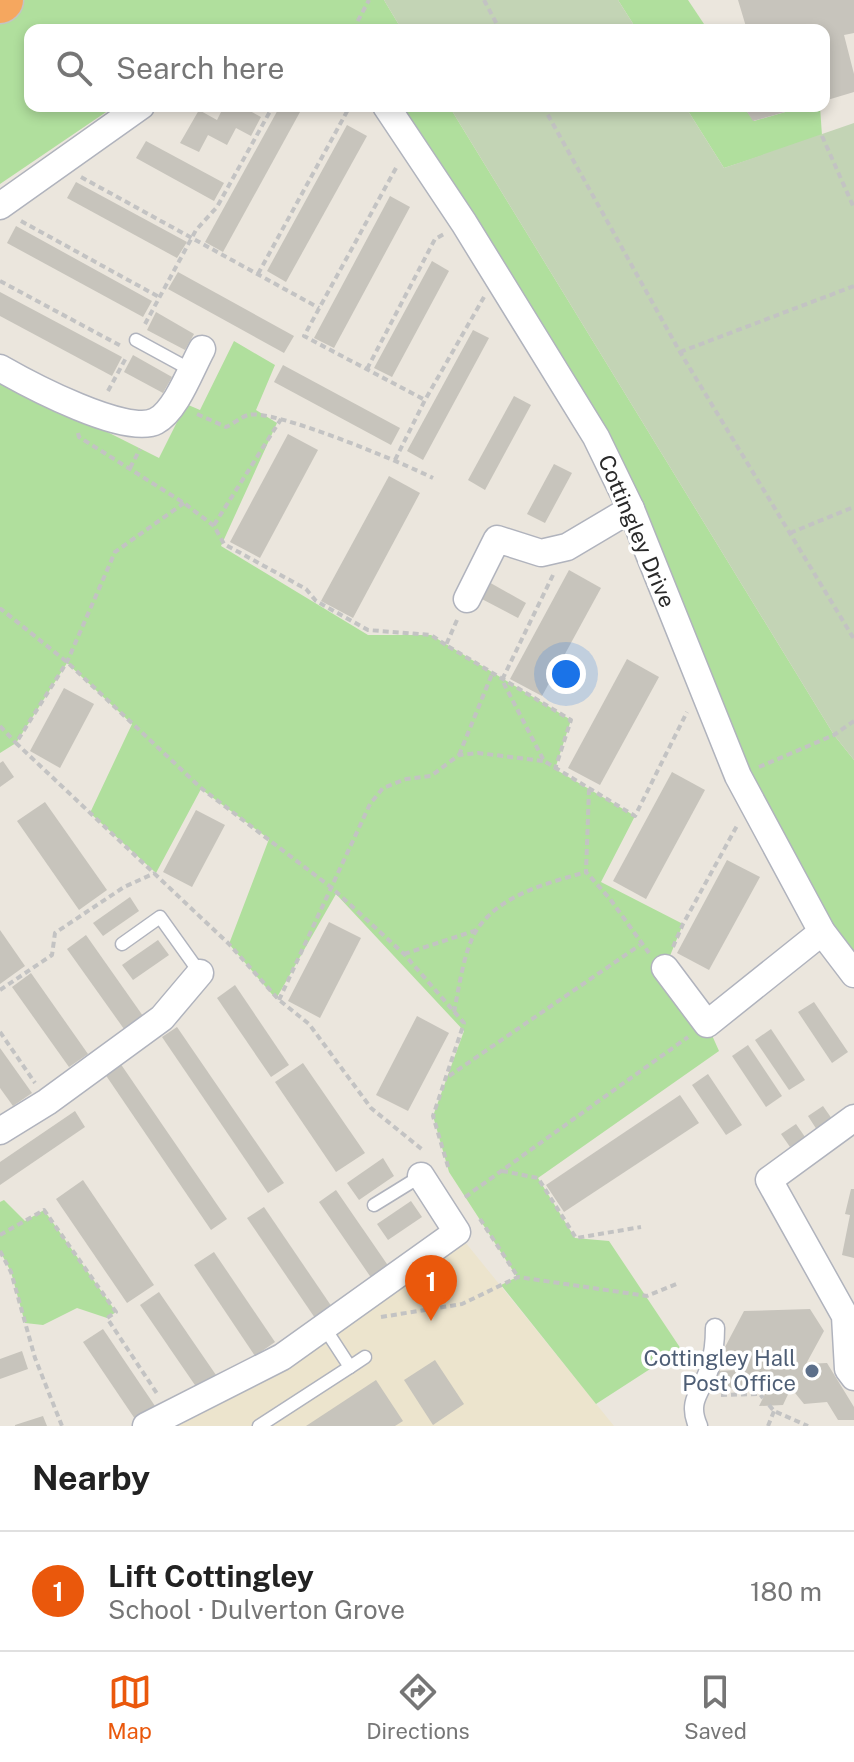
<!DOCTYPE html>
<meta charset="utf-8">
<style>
:root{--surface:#fff;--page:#f2f2f2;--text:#222;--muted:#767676;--line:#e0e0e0;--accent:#ea580c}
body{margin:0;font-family:"Public Sans",sans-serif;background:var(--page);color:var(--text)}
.you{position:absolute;left:566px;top:674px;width:28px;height:28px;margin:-20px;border:6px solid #fff;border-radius:50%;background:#1a73e8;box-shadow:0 0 0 12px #1a73e833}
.badge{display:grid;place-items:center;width:52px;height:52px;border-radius:50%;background:var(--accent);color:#fff;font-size:26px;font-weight:700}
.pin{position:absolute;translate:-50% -66px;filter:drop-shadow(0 2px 4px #0008)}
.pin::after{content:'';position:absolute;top:42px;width:28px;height:24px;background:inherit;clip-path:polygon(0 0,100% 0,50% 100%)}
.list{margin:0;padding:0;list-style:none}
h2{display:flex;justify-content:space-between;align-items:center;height:104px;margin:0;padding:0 32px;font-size:34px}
h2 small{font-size:26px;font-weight:400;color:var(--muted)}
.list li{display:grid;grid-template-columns:52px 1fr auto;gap:24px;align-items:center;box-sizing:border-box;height:120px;padding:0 32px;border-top:2px solid var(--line)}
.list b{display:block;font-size:30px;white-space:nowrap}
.list p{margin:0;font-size:26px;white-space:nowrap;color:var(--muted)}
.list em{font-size:26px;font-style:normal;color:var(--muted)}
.icon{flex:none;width:44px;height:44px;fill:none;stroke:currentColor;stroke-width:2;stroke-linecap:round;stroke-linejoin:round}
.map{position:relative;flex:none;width:854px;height:1426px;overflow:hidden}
.search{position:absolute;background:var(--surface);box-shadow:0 4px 12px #0003;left:24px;right:24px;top:24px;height:88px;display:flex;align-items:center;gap:20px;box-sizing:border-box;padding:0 28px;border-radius:16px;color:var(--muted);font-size:30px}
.sheet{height:224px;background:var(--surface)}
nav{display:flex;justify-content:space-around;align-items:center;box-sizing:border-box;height:112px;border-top:2px solid var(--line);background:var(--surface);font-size:22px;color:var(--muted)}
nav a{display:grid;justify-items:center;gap:4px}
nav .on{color:var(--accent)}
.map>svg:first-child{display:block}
.education{fill:#ece4cd}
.green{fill:#b0df9d}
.cemetery{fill:#c3d4b5}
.building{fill:#c7c4bc}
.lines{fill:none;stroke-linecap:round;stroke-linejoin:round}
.service-casing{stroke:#b0b3bd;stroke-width:15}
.pedestrian-casing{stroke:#b0b3bd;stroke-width:21}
.minor-casing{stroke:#b0b3bd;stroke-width:29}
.motorway-casing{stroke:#c3c3c3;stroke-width:47}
.path{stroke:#c3c3c3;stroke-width:4;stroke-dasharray:6 4;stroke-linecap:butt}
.service{stroke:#fff;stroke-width:12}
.pedestrian{stroke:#fff;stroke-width:18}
.minor{stroke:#fff;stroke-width:26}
.motorway{stroke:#f5a75f;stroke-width:44}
.service-dot{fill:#5c6f8a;stroke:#fff;stroke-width:3}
.labels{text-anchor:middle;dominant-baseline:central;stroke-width:7;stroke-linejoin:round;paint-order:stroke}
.street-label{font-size:22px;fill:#2a2a2a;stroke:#fff}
.service-label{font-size:22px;fill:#4e5e75;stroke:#fff;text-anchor:end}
</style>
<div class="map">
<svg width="854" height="1426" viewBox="0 0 854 1426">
<rect width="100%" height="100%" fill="#ebe6dd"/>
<polygon class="education" points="457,1232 614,1426 146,1426 282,1357"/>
<g class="green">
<polygon points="19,0 384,0 402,30 30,30 30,106 115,106 0,184 0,16"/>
<polygon points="618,0 688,0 708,30 637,30"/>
<polygon points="386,106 449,106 834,735 854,760 854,974 822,932 631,509"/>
<polygon points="685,106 743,106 754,121 806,106 820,106 822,136 724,168"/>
<polygon points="234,341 275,365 256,410 277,423 221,546 368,635 431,635 571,720 555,769 635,816 601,882 683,924 665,968 707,1024 719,1051 538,1178 575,1238 609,1241 681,1349 596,1404 501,1285 517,1277 449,1172 433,1116 464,1031 336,894 276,999 229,944 269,839 201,789 156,873 90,813 132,724 67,663 16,743 0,753 0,378 159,458 186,404 200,410"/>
<polygon points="4,1200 25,1221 44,1210 116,1312 107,1318 77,1308 43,1325 25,1323 11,1272 0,1251 0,1202"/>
</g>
<g class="cemetery">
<polygon points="384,0 618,0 637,30 402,30"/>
<polygon points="449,106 685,106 724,168 854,123 854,760 834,735"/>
</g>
<g class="building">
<polygon points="738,0 854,0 854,33 844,35 854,74 854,92 824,101 824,30 747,30"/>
<polygon points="224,106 241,106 261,117 251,136 236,128 227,145 208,135 199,152 180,143 199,110 217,120"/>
<polygon points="280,106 290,106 300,112 223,252 205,242"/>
<polygon points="743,106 803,106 803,107 753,121"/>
<polygon points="347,125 367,136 286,282 267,271"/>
<polygon points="146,141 224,183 214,201 136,158"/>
<polygon points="76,182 187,242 177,258 67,198"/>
<polygon points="390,196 410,207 334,348 314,338"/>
<polygon points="16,226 152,301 143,317 7,243"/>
<polygon points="432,261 449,271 392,377 374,368"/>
<polygon points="178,272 294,336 284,353 168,289"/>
<polygon points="0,292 122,357 112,376 0,316"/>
<polygon points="156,312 194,334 185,350 147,330"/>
<polygon points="473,330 489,338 423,460 407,451"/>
<polygon points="133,355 172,377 163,393 124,372"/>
<polygon points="283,365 400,428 391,445 274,382"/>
<polygon points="514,396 531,405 485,490 468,480"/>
<polygon points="288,434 318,450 260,558 230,542"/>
<polygon points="554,464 572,473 545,523 527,514"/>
<polygon points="389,476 420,493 353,618 321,601"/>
<polygon points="569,570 601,588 542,696 510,679"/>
<polygon points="487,581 526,603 518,618 478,597"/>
<polygon points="627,659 659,677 600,785 568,768"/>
<polygon points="64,688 94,704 60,768 30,751"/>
<polygon points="3,761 14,777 0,787 0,763"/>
<polygon points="672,772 705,790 646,899 613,881"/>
<polygon points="45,802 107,890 79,910 17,821"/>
<polygon points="196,810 225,825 192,887 163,872"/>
<polygon points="727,860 760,877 709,970 677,953"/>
<polygon points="130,897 139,911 103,936 93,923"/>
<polygon points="329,922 361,938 320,1018 288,1001"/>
<polygon points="0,930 25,966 0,984"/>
<polygon points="86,935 143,1016 124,1029 67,949"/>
<polygon points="158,940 169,955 133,980 122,965"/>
<polygon points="31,973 88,1054 69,1067 12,987"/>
<polygon points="235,985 289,1065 271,1077 217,998"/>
<polygon points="814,1002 848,1052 832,1063 798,1012"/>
<polygon points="417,1016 449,1033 408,1111 376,1095"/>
<polygon points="177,1027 284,1183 268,1193 162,1037"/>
<polygon points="771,1029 805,1080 789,1090 755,1040"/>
<polygon points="748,1045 782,1096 766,1107 732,1056"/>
<polygon points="0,1048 32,1093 13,1106 0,1088"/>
<polygon points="120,1063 227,1219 211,1230 105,1074"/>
<polygon points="303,1063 365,1153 336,1172 275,1082"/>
<polygon points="708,1074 742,1125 726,1135 692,1085"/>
<polygon points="680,1095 699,1123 564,1212 546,1185"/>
<polygon points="823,1106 832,1119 817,1130 808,1116"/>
<polygon points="75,1111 85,1127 0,1185 0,1162"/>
<polygon points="796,1124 805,1137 790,1147 781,1134"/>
<polygon points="383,1158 394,1176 359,1200 347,1183"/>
<polygon points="83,1180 154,1285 127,1303 56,1199"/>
<polygon points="851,1189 854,1189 854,1258 842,1255 850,1215 845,1214"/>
<polygon points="336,1190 389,1267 372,1279 319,1202"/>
<polygon points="411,1201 422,1217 388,1240 377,1224"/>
<polygon points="264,1207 334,1310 317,1321 247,1218"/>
<polygon points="214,1252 275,1342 255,1356 194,1265"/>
<polygon points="159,1292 216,1375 197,1388 140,1305"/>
<polygon points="810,1309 824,1331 806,1364 827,1363 854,1407 854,1420 838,1420 827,1402 804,1404 791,1388 783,1405 759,1406 769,1386 726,1388 716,1371 737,1370 724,1349 744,1311"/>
<polygon points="103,1329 155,1406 135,1419 83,1342"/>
<polygon points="22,1351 28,1369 0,1379 0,1359"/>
<polygon points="435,1360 464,1404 433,1425 404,1380"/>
<polygon points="376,1380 403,1421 395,1426 306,1426"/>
<polygon points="43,1416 47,1426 15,1426 15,1425"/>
</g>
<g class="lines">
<g class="service-casing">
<g id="service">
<polyline points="136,340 191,370"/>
<polyline points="122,944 160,917 200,973"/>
<polyline points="374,1205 421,1176"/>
<polyline points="350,1367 365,1357"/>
<polyline points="259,1426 350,1367 324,1327"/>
</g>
</g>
<g class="pedestrian-casing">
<path id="pedestrian" d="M698,1426c-12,-27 6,-36 12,-60 4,-13 5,-25 5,-38"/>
</g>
<g class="minor-casing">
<g id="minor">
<polyline points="386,106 464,223 596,437 631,509 738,776 822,932 854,974"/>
<polyline points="0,206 141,106"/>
<path d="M0,368c28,16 127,69 156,53 20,-10 35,-52 46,-72"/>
<polyline points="467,599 497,539 541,553 567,547 631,509"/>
<polyline points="665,968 707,1024 822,932"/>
<polyline points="854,1118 769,1180 845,1316 848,1369 854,1377"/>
<polyline points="0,1131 47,1102 162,1018 200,973"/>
<polyline points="146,1426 282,1357 457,1232 421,1176"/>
</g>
</g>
<g class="motorway-casing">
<polyline id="motorway" points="0,1 1,0"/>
</g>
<g class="path">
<polyline points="484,0 500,30"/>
<polyline points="353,30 369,0"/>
<polyline points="543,106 680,352 854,639"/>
<polyline points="822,136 854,208"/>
<polyline points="396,168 304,336 425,400"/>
<polyline points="81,177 319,308"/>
<polyline points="21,221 159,297"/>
<polyline points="258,274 350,106"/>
<polyline points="0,281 121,346"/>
<polyline points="145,324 196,230 217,207 273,106"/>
<polyline points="680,352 854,286"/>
<polyline points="367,369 435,239 444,234"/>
<polyline points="108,391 127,356"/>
<path d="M197,414l29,13c7,-3 15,-10 22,-12 25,-7 157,49 185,63"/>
<polyline points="78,433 79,437 184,503 214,526 224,544 306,589 316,601 368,630 431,635 446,645"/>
<polyline points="395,460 425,400 484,297"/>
<polyline points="130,468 140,449"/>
<polyline points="184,503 115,552 67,662 16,743 229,944 279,1000 309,1024 371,1108 424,1151"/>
<polyline points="214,525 281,419"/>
<polyline points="790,533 854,507"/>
<polyline points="553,575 502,680 544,761 635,816 687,712"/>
<polyline points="0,611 1,609 67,662 201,788 332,888 404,954 464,1023 433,1116 449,1170"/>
<polyline points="457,620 446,645 571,720 555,769"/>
<polyline points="0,726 16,743"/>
<polyline points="459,755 492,674"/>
<polyline points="759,767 834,735 854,721"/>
<polyline points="589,789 586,872 610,899 649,953"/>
<polyline points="673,947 683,924 738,824"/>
<polyline points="404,954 477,930"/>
<polyline points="0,990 52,955 55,933 124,887 155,873"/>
<polyline points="279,1000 370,804 383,788 406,779 431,776 459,755 478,753 543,761"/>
<path d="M454,1012c5,-24 10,-64 24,-84 24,-34 70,-45 108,-56"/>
<polyline points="0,1032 35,1083"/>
<polyline points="449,1076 640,945"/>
<polyline points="502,1171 538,1178 576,1238 641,1227"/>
<polyline points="465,1197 688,1037"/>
<polyline points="480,1219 518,1277"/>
<polyline points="0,1235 44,1210 116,1312 107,1318 158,1395"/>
<polyline points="0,1251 11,1272 35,1358 62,1426"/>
<polyline points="381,1317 462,1304 518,1277 647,1296 679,1283"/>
<polyline points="721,1395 760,1394 763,1398"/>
<polyline points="769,1405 774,1411 808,1426"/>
<polyline points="768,1426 774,1411"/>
</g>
<use href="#service" class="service"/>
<use href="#pedestrian" class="pedestrian"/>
<use href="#minor" class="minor"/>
<use href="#motorway" class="motorway"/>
</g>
<circle class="service-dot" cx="812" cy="1371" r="8"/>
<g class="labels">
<g class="street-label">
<text transform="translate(637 531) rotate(67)">Cottingley Drive</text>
</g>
<g class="service-label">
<text x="796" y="1358">Cottingley Hall<tspan x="796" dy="25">Post Office</tspan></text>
</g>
</g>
</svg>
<div class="you"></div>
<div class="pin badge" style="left:431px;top:1321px">1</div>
<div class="search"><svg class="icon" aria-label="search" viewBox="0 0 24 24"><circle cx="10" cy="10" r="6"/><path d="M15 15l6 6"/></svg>Search here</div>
</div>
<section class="sheet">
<h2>Nearby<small></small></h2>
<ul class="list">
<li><span class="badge">1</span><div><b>Lift Cottingley</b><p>School · Dulverton Grove</p></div><em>180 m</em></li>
</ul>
</section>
<nav>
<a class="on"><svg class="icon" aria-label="map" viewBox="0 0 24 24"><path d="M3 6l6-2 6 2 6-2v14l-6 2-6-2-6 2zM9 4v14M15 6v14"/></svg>Map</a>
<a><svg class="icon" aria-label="directions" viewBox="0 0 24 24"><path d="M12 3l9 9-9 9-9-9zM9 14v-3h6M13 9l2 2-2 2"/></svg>Directions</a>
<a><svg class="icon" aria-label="saved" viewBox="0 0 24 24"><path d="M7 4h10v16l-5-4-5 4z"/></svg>Saved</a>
</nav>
